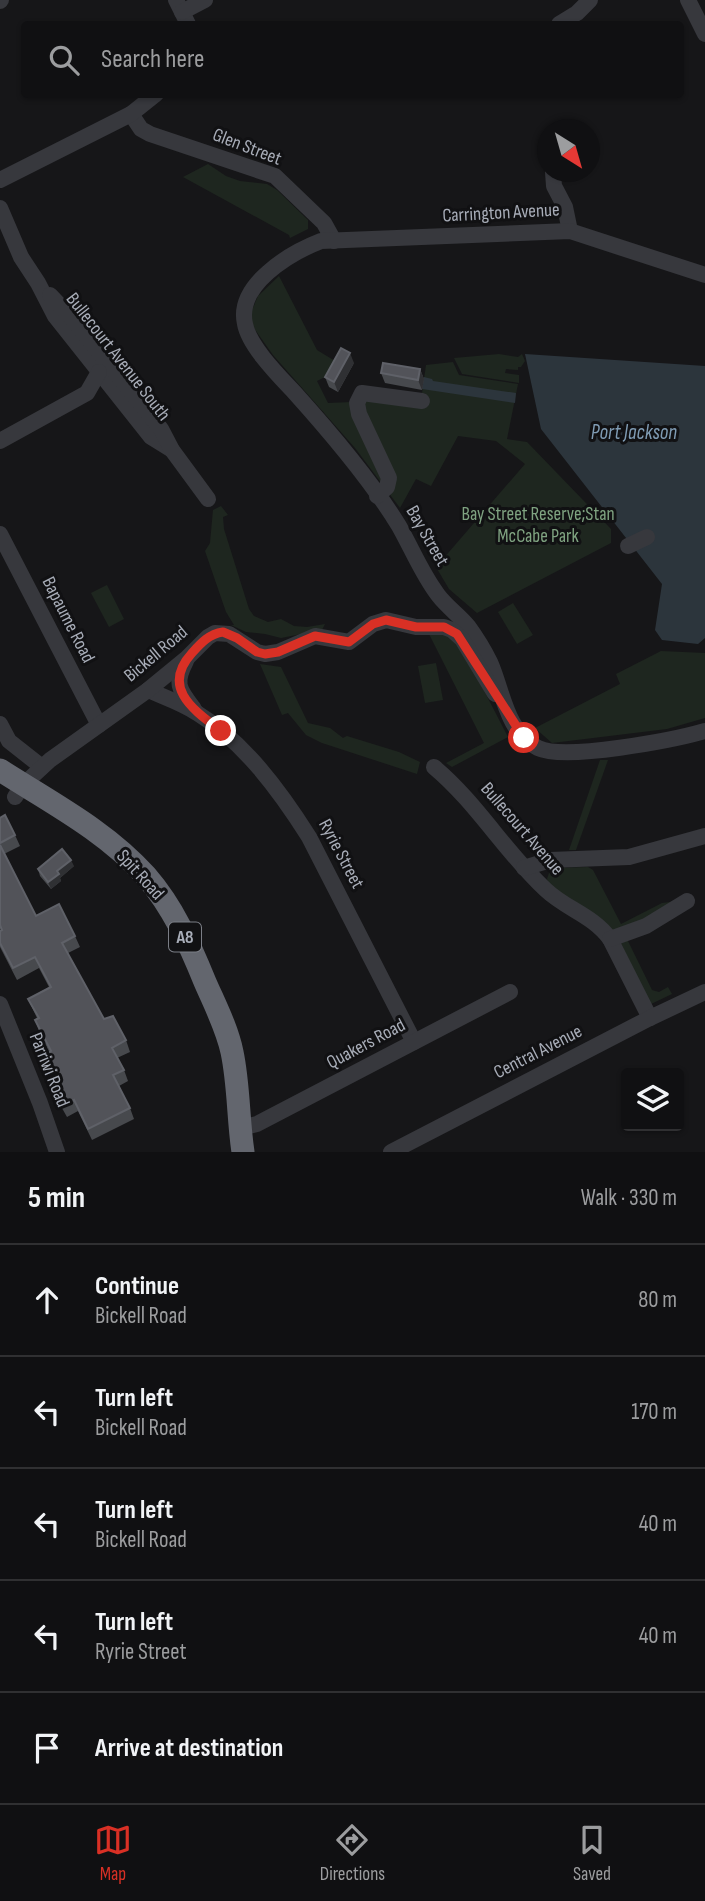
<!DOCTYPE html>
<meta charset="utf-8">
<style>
:root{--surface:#101012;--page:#1e1e20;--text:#f1f3f6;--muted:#9c9d9f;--line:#303032;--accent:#d93025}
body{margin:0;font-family:"Sofia Sans Condensed",sans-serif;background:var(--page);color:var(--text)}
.controls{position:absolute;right:21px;bottom:21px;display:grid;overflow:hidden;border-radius:7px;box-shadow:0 2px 5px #0004}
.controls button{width:63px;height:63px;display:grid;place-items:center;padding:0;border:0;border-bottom:2px solid var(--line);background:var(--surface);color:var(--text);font:35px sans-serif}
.compass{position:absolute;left:537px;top:119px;width:63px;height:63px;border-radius:50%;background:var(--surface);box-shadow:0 2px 5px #0004;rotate:143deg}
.stop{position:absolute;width:21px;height:21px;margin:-16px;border:5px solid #d93025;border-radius:50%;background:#fff}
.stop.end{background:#d93025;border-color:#fff;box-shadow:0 2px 7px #0008}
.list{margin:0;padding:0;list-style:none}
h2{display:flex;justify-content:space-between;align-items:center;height:91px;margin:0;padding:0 28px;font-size:30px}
h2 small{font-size:23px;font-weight:400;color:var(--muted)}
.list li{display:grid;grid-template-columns:46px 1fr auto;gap:21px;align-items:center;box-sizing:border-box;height:112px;padding:0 28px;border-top:2px solid var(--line)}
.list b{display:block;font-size:26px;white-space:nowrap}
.list p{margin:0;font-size:23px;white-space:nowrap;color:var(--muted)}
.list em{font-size:23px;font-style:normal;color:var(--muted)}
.icon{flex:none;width:38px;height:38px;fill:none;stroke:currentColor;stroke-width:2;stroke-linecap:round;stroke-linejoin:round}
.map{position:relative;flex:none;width:705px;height:1152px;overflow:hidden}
.search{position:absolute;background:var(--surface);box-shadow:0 2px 5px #0004;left:21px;right:21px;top:21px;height:77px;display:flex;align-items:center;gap:18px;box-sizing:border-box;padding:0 24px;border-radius:7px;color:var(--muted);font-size:26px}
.sheet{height:651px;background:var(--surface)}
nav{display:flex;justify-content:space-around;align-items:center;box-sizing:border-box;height:98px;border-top:2px solid var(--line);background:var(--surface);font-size:19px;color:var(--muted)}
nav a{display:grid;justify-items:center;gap:4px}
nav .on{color:var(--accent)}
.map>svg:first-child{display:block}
.green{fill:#1e261f}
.water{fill:#2c353c}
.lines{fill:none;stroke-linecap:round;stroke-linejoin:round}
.minor{stroke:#37383d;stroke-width:16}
.highway{stroke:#63666e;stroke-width:23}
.wall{fill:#47494d}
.shaded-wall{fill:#2f3033}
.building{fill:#525359;stroke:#5f6168;stroke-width:2}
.route{stroke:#d93025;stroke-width:9}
.labels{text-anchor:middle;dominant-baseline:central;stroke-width:6;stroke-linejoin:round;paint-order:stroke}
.shield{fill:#111113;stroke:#7b7e86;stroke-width:2}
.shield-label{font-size:18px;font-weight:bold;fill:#a8adb8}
.street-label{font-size:19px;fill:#a8adb8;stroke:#111113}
.park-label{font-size:19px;fill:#7fa381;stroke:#111113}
.water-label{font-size:21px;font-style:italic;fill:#7f9bb3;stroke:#111113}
</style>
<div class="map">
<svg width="705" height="1152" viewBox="0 0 705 1152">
<rect width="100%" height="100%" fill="#161618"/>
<g class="green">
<polygon points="208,164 226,176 240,181 267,184 277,190 308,220 308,229 290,238 289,235 183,177"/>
<polygon points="279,276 317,350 335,361 327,376 317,381 328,403 352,402 365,396 423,404 426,394 422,393 426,365 453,362 459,375 518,384 507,439 527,442 611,529 611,543 477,613 449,589 436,567 525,464 496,441 458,436 431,486 416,479 400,508 355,448 273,355 251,324 252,310 258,296"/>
<polygon points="499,354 518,357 522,354 525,361 521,367 518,367 518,370 506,369 505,373 519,375 519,383 462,374 454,358"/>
<polygon points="221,506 228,515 223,517 224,529 249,609 254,616 268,622 281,619 294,626 307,627 325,624 322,630 281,638 265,634 246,632 231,625 234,625 226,612 205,551 210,543 213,510"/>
<polygon points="107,585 124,619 109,627 91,593"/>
<polygon points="513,603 533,635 517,644 498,612"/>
<polygon points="429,634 446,634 464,652 508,737 452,767 446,763 484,743"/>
<polygon points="661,651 705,653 705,718 667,729 552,743 535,728 620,684 616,674"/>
<polygon points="436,663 443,700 425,703 418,666"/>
<polygon points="260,664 281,667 308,723 330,728 343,738 347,736 399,752 420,762 417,774 322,743 306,735 288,713 282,715"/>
<polygon points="600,760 608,760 576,850 569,850"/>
<polygon points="588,867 593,870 621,924 662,903 677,901 627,939 652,990 659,992 668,987 672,994 649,1005 614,935 551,889 547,879 549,873 555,868"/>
</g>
<g class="water">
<polygon points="525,354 705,366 705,638 698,644 662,640 655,630 662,584 541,429"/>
<polygon points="424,377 432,379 433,381 516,393 515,403 422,389"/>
</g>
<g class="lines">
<g class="minor">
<polyline points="176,0 188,24"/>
<polyline points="688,0 705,34"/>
<polyline points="0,1 1,0"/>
<polyline points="182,12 205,0"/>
<polyline points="559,24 577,13 590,0"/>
<polyline points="131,114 141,129 150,134 275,176 324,223 334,241"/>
<polyline points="553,172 554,186 565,207 570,231"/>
<polyline points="0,180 131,114 156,94"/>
<polyline points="0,208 21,257 38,283 55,316 151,437 172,450"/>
<path d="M705,275l-135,-44 -249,10c-31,12 -85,44 -76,83 4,22 34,52 49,68 36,40 77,88 105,134 13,23 23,48 39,69 9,12 21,20 30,31 8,11 16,24 22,36 13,29 16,70 48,86 27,13 136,-8 167,-17"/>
<polyline points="50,295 70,316 161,429 172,450 208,499"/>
<polyline points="0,441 87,393 99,372"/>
<polyline points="377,496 387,487 389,478 359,414 357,403 362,393 422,401"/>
<polyline points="0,534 99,725"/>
<polyline points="628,546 647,537"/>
<path d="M186,661c-12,23 -7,28 8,48"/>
<path d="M148,690c16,7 34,13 49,23 47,29 83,78 112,124l105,205"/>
<polyline points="0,724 9,741 42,767"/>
<path d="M434,767c43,36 71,85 112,123 20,19 48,26 64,49l40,79"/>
<polyline points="15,797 23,785 50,760 148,690 187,658 208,637 215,633 229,634 257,652 265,654 278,652 315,636 349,642 373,624 386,620 416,627 444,627 452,630 462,639 495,694"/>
<polyline points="524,868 550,860 629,857 705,836"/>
<polyline points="610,939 646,926 687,901"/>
<polyline points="0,1004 40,1103 57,1152"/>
<polyline points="240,1128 257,1124 510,992"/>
<polyline points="391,1152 650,1018 705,992"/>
</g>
<path class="highway" d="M0,770c50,32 106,61 146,106 27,31 44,69 59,106 10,23 22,46 27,70 7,33 6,67 11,100"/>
</g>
<g class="wall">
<polygon points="354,363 338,392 329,387 325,377"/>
<polygon points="420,369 424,379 422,390 385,383 381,373"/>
<polygon points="0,818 15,835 20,846 4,854 36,916 75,936 80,947 68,953 104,1019 126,1040 130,1052 117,1058 124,1070 128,1081 119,1086 130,1108 134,1119 92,1140 78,1111 67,1117 58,1101 54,1089 60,1086 49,1066 45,1055 49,1052 39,1031 35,1020 37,1018 28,999 49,987 39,968 17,980 0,947 0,931 1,930 0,929"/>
<polygon points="74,866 60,878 61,881 51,889 40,876 38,869"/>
</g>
<g class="shaded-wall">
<polygon points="350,353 354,363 338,392 334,382"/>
<polygon points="420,369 424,379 422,390 418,380"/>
<polygon points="71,860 74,866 60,878 61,881 51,889 48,882 57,871"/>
</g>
<g class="building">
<polygon points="341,348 350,353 334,382 325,377"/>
<polygon points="383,363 420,369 418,380 381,373"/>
<polygon points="5,815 15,835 0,843 0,818"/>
<polygon points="0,845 36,916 59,904 75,936 62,943 104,1019 113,1016 126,1040 112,1048 124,1070 113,1075 130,1108 88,1129 74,1100 63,1106 54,1089 61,1085 45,1055 51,1051 35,1020 39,1018 28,999 51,987 35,957 13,968 0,943 0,931 2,930 0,925"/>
<polygon points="62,849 71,860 57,871 59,874 48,882 38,869"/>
</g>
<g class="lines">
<path class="route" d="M221,731c-26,-20 -61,-43 -29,-78 9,-10 17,-19 31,-21l14,6 20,14 8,2 13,-2 37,-16 34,6 24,-18 13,-4 30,7h28l13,7 67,104"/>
</g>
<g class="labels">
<rect class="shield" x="169" y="922.5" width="32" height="29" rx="5"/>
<g class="shield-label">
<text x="185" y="937">A8</text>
</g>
<g class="street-label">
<text transform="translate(247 147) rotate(21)">Glen Street</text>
<text transform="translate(501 213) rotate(-3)">Carrington Avenue</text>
<text transform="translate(118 357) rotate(52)">Bullecourt Avenue South</text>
<text transform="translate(427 536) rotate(60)">Bay Street</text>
<text transform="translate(68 620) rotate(63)">Bapaume Road</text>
<text transform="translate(156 654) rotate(-40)">Bickell Road</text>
<text transform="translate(522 829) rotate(49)">Bullecourt Avenue</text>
<text transform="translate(341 854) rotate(62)">Ryrie Street</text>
<text transform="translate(140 875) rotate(48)">Spit Road</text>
<text transform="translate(366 1044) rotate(-28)">Quakers Road</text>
<text transform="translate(538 1052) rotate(-27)">Central Avenue</text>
<text transform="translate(49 1070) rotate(68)">Parriwi Road</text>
</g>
<g class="park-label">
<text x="538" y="514">Bay Street Reserve;Stan<tspan x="538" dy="22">McCabe Park</tspan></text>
</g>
<g class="water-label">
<text x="634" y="432">Port Jackson</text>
</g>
</g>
</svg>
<div class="controls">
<button><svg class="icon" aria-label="layers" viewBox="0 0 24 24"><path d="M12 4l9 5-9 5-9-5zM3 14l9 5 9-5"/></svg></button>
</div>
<svg class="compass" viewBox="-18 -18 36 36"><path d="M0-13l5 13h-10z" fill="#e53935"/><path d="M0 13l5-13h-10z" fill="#9c9d9f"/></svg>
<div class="stop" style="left:524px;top:738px"></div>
<div class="stop end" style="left:221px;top:731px"></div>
<div class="search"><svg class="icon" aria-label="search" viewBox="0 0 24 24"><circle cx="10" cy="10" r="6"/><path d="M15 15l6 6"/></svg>Search here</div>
</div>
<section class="sheet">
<h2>5 min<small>Walk · 330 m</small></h2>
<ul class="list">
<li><svg class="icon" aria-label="ahead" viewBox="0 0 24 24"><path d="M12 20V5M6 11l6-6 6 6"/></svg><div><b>Continue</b><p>Bickell Road</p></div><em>80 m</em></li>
<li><svg class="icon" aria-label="left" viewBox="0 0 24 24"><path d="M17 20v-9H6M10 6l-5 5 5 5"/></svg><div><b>Turn left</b><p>Bickell Road</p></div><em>170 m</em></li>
<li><svg class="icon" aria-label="left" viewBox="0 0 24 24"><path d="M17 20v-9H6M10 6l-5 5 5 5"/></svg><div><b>Turn left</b><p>Bickell Road</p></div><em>40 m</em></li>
<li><svg class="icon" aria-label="left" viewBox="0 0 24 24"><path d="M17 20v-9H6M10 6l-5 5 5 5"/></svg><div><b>Turn left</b><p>Ryrie Street</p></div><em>40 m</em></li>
<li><svg class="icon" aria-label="arrive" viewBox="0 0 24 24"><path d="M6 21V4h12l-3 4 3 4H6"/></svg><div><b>Arrive at destination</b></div></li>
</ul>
</section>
<nav>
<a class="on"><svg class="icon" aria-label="map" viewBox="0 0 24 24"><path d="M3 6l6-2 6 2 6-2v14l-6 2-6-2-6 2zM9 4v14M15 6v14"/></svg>Map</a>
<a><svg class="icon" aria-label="directions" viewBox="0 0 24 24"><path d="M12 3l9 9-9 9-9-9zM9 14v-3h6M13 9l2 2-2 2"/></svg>Directions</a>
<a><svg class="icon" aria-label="saved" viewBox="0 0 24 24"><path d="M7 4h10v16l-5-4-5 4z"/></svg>Saved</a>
</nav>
